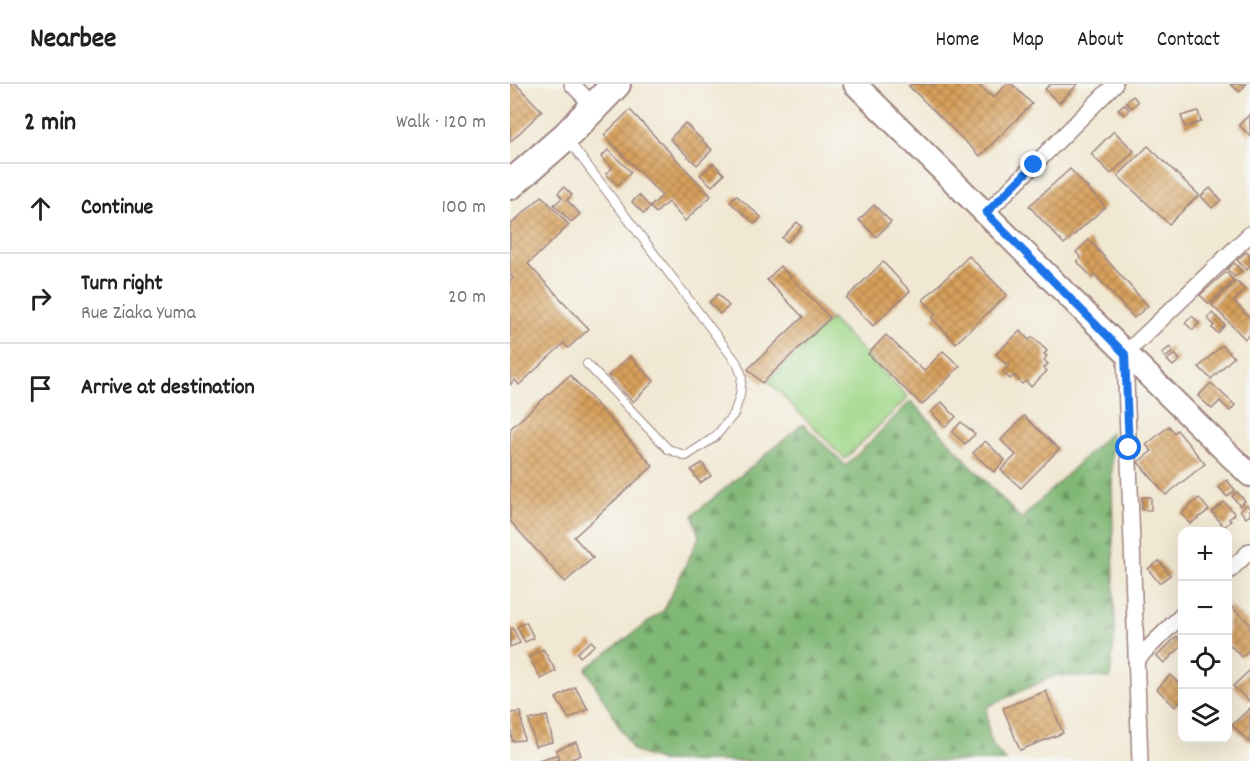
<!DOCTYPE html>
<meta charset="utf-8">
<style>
:root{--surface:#fff;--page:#f2f2f2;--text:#202124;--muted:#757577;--line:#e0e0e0}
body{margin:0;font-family:Dekko,sans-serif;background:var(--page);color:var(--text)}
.controls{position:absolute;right:18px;bottom:18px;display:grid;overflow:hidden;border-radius:12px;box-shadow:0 6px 24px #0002}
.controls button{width:54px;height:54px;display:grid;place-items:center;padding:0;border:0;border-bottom:2px solid var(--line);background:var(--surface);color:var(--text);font:30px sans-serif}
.stop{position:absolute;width:18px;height:18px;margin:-14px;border:4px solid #1a73e8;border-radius:50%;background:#fff}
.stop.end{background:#1a73e8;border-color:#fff;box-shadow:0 2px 6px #0008}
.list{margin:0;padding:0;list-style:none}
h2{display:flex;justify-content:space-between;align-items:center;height:78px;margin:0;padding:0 24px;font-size:26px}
h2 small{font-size:20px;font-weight:400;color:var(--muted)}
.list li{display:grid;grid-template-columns:39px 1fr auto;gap:18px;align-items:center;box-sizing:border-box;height:90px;padding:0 24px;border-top:2px solid var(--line)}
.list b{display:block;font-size:22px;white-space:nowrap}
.list p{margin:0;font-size:20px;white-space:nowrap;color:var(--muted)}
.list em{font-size:20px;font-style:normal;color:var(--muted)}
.icon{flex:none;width:33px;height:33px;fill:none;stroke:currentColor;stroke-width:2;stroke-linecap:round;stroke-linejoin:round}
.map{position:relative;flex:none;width:740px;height:677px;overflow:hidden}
header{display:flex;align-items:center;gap:36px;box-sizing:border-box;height:84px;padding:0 30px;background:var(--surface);border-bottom:2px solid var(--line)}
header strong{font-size:28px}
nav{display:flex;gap:33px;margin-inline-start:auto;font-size:21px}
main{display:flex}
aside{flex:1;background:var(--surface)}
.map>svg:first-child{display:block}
.green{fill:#a0d88a;stroke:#757c5a;stroke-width:1.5}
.forest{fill:url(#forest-firs);stroke:#656c50;stroke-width:1.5}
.building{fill:url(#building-cross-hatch)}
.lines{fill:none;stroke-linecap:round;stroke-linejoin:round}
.lane-casing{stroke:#9e847f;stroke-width:10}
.street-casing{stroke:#9e847f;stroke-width:18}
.secondary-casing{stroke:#9e847f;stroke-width:26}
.highway-casing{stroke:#9e847f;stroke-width:32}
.lane{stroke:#fff;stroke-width:8}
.street{stroke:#fff;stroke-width:15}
.secondary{stroke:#fff;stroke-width:22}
.highway{stroke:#fff;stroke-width:28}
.route{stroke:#1a73e8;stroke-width:8}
</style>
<header>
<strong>Nearbee</strong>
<nav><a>Home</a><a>Map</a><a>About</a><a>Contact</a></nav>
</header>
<main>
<aside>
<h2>2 min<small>Walk · 120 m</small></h2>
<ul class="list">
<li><svg class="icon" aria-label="ahead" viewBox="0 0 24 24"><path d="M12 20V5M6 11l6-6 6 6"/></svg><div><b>Continue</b></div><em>100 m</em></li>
<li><svg class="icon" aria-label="right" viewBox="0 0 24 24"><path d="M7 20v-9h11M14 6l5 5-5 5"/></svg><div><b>Turn right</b><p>Rue Ziaka Yuma</p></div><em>20 m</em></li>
<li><svg class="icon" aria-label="arrive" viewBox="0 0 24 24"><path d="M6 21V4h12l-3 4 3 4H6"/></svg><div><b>Arrive at destination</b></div></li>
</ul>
</aside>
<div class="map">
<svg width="740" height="677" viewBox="0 0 740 677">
<defs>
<pattern id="forest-firs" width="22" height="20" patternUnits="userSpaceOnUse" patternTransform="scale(1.5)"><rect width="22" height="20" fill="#80b876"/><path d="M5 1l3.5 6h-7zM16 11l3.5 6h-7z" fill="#6b9561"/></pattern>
<pattern id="building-cross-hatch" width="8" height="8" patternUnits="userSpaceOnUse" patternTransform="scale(1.5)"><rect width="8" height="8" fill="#d7a05c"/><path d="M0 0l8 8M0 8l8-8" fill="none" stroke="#b0824c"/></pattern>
</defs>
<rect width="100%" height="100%" fill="#f6f6f2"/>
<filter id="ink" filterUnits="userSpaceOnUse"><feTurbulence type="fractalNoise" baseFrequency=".0167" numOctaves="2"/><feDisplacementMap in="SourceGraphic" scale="12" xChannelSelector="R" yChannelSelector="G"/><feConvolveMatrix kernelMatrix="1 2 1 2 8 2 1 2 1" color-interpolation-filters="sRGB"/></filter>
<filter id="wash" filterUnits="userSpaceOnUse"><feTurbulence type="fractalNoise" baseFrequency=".008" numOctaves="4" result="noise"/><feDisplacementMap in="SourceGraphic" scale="24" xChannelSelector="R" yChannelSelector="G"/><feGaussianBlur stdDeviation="1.35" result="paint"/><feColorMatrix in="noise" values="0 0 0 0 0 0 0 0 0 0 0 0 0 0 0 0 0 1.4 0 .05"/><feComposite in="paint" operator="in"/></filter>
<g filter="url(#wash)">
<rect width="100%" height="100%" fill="#f1e8d3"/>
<polygon class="green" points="321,235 398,313 335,375 258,297"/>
<path class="forest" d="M401,317l110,118 90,-87 4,202 -5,44 -54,-3 -69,32c1,23 0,39 20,54h-346c-9,-4 -19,-5 -28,-11l-47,-81 78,-59 35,-73 -6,-22 110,-91 43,42z"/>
<g id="blocks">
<g class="building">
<polygon points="0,0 6,0 32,27 0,58"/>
<polygon points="402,0 468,0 483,14 497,0 502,0 522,20 470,72 399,2"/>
<polygon points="541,0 568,0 549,19 535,5"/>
<polygon points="720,0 736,0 730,8"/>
<polygon points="623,12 628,18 621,24 616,18"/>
<polygon points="614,20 619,26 614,31 608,25"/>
<polygon points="120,26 201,112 175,137 158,118 146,129 140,123 152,112 94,51"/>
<polygon points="688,27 691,38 675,43 671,32"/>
<polygon points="740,30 740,52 729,41"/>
<polygon points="175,39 202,66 187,81 160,55"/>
<polygon points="604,47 624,67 601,90 581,70"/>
<polygon points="638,62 689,111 659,140 608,92"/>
<polygon points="98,66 121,88 108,102 96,90 102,84 91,73"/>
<polygon points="203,79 214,90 202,102 190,91"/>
<polygon points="560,85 595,123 554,160 519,122"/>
<polygon points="54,103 62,111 57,116 70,130 61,138 44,121 52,114 48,109"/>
<polygon points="700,104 711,116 702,124 691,112"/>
<polygon points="129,111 140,123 134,130 122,118"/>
<polygon points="226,111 251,133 245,140 220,118"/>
<polygon points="32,112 59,141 18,180 79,245 58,264 54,259 9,301 5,296 0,301 0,196 3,194 0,191 0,141"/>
<polygon points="364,121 381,138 366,153 349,136"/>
<polygon points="287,138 292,143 277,158 272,154"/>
<polygon points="579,156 638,222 624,234 585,191 582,194 567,177 571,174 566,168"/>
<polygon points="736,168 740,172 740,183 737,186 727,176"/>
<polygon points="459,172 497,211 446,259 422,234 426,230 413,216"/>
<polygon points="373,178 400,207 363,242 336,214"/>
<polygon points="724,179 732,187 725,193 717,185"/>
<polygon points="270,182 320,234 252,299 238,285 293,233 257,196"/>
<polygon points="716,188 724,197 699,220 690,211"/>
<polygon points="726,197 735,206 724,217 740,234 740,250 735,255 702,221"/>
<polygon points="208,210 219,222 210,230 199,218"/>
<polygon points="702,229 715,241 708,249 702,244 704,241 697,234"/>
<polygon points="682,232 689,239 683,246 675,239"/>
<polygon points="510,247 519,256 523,253 537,267 534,270 537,272 534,276 538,280 534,284 537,287 521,303 516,297 512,300 504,291 500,295 493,288 500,281 498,279 496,280 486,270"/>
<polygon points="376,251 414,287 433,267 450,282 412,321 358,270"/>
<polygon points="712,261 724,273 701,295 689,283"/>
<polygon points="660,263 663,268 655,274 652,269"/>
<polygon points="665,270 670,276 663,282 657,276"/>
<polygon points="120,272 144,297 123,318 98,292"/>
<polygon points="60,291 143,382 64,453 83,474 55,498 0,437 0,345"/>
<polygon points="701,299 725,321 720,327 710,317 702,325 688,312"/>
<polygon points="432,318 446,333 435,343 421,328"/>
<polygon points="514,332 549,365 511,404 491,386 506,371 491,356"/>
<polygon points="451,338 465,350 455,360 442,348"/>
<polygon points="659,342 664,349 667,346 695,380 656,411 628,378 642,367 636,361"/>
<polygon points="475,357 495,376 484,388 463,369"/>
<polygon points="192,379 201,392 190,399 181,386"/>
<polygon points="717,396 725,406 717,413 709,403"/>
<polygon points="727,408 735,417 730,422 722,412"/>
<rect x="632" y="413" width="9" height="13"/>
<polygon points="689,414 699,426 680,440 671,429"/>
<polygon points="714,418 725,430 719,435 721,437 714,443 702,428"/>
<polygon points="737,421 740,424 740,431 736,434 730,426"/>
<polygon points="649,477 660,491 649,499 638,485"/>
<polygon points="718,520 740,540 740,565 732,573 718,559"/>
<polygon points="16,538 24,554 15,558 7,543"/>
<polygon points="3,544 10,559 0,563 0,545"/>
<polygon points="667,552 672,558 672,562 654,579 647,572"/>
<polygon points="81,557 85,561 70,573 67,569"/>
<polygon points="33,565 46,587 31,595 19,573"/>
<polygon points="739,587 740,588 740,618 723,602"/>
<polygon points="660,591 672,602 672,615 665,623 647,605"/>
<polygon points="65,603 78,625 59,635 46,614"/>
<polygon points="536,607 553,649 510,666 493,624"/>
<polygon points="740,624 740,659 722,641"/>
<polygon points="11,628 14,656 2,657 0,629"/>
<polygon points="37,632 43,658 25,662 19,636"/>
<polygon points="66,658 71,671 57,677 51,677 46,666"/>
<polygon points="46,671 48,677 28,677 28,676"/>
</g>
</g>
</g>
<g filter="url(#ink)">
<use href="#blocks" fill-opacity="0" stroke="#9e847f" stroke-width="1.5"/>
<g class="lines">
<g class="lane-casing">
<polyline id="lane" points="58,56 227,279 232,292 230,311 224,330 205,353 176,372 158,365 77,280"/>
</g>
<g class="street-casing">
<g id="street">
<polyline points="62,0 84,23"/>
<polyline points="476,129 605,0"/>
<polyline points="718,488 740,467"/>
<polyline points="626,576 672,531"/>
<polyline points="630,677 615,270 740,150"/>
</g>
</g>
<g class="secondary-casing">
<path id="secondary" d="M345,0c132,130 262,262 395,391"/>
</g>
<g class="highway-casing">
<polyline id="highway" points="0,101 56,52 106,0"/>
</g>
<use href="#lane" class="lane"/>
<use href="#street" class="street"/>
<use href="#secondary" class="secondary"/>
<use href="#highway" class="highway"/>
</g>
</g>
<g class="lines" filter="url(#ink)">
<polyline class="route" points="524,81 476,129 615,270 619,364"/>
</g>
</svg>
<div class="controls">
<button>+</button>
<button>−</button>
<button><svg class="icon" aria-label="locate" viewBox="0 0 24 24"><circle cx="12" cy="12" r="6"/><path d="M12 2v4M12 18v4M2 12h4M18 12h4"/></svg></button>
<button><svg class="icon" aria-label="layers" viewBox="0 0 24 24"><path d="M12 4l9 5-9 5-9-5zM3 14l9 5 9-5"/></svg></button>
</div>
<div class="stop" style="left:619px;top:364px"></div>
<div class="stop end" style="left:524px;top:81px"></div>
</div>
</main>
